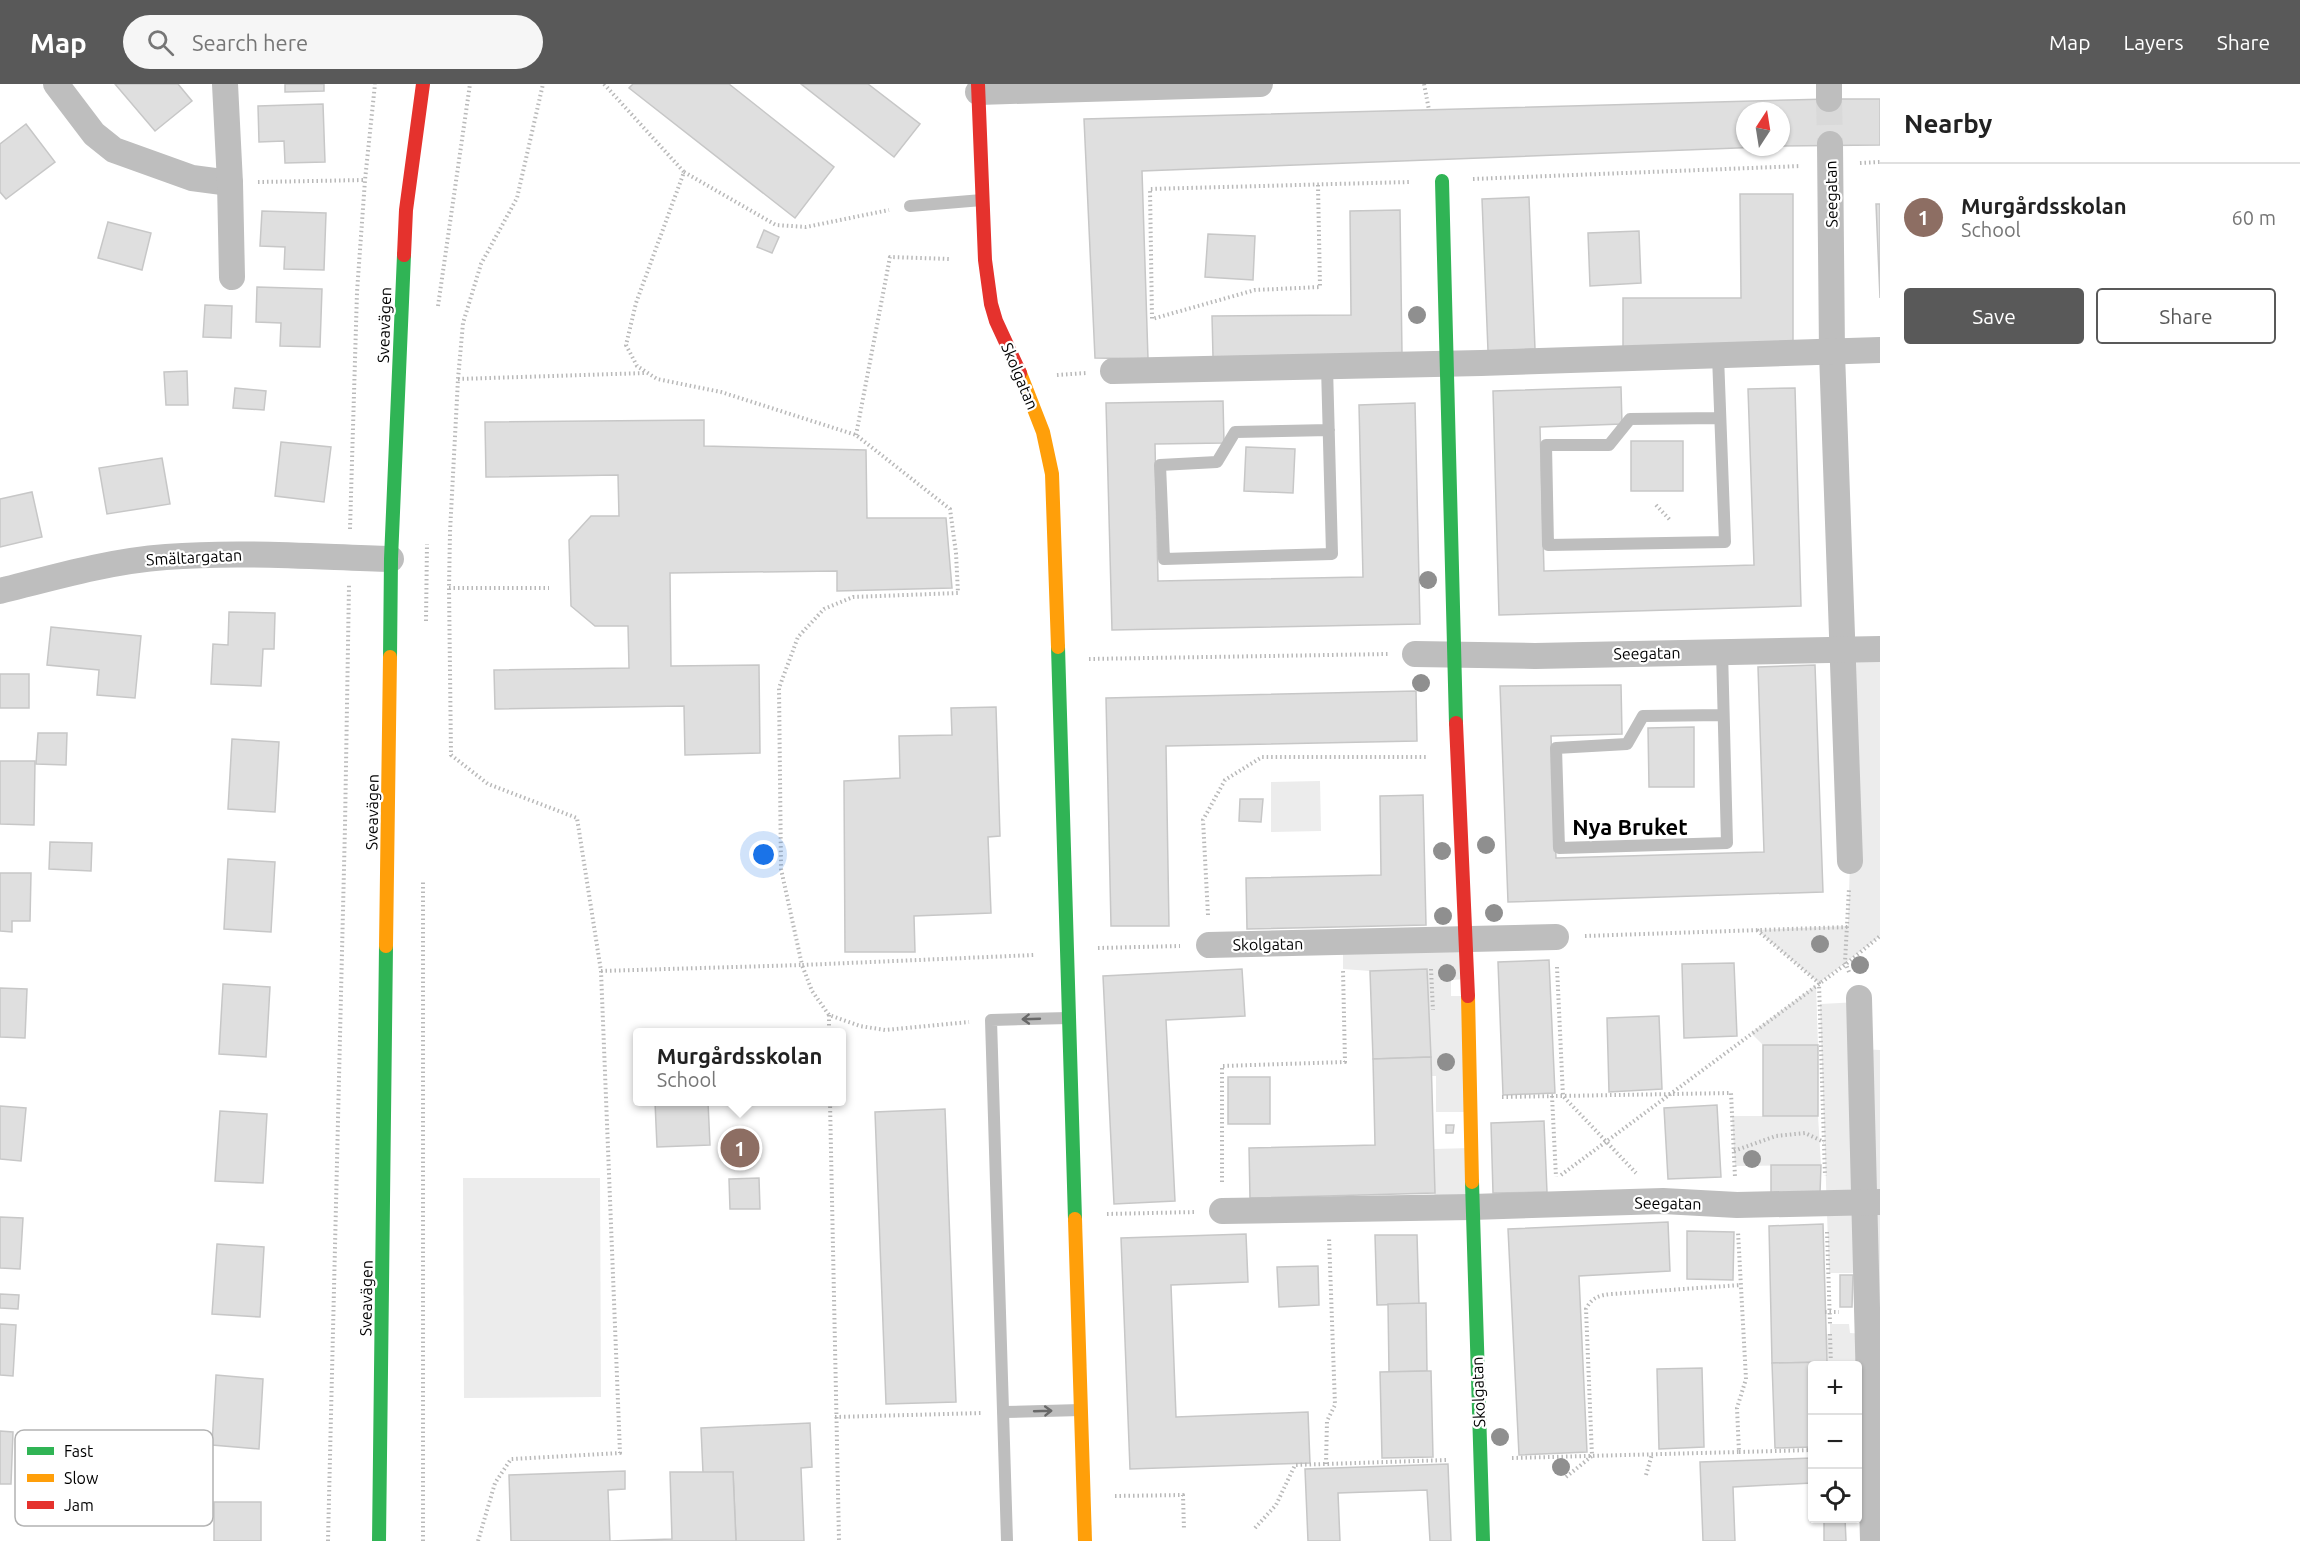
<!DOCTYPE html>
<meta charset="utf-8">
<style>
:root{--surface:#fff;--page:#f6f6f6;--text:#222;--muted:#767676;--line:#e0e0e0;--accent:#595959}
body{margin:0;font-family:Ubuntu,sans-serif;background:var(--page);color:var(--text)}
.controls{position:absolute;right:18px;bottom:18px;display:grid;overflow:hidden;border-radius:6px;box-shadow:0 2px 4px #0004}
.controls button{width:54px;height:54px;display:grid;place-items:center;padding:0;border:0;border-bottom:2px solid var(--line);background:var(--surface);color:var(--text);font:30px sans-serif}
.compass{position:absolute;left:1736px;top:18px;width:54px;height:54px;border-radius:50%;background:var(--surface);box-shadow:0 2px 4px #0004;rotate:12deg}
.you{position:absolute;left:764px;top:771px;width:21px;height:21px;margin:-15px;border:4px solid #fff;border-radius:50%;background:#1a73e8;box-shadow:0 0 0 9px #1a73e833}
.badge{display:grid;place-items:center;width:39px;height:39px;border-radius:50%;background:var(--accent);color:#fff;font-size:20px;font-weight:700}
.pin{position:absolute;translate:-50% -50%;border:3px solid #fff;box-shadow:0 2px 6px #0006}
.popup{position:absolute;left:633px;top:944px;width:213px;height:78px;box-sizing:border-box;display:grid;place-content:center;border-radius:6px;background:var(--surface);filter:drop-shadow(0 2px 4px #0005);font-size:20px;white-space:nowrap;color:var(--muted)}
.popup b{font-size:22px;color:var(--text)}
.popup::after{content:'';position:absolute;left:50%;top:100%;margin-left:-12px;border:12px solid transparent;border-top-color:var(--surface)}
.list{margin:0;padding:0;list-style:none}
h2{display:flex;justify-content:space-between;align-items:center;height:78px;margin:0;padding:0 24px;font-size:26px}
h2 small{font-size:20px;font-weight:400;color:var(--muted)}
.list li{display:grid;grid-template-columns:39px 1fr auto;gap:18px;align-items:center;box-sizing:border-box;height:108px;padding:0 24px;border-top:2px solid var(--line)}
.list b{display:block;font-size:22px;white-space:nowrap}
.list p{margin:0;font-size:20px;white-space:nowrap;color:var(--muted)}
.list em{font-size:20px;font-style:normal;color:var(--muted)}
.actions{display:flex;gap:12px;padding:18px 24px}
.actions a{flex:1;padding:14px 0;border:2px solid var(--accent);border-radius:6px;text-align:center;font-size:21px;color:var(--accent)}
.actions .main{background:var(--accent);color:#fff}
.icon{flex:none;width:33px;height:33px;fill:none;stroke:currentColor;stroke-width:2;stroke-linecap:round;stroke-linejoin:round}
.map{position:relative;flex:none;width:1880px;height:1457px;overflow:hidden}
header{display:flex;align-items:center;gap:36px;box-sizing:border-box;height:84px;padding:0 30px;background:var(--accent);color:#fff}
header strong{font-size:28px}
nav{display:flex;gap:33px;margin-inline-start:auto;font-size:21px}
.search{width:420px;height:54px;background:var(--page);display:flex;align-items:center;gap:15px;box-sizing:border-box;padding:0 21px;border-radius:33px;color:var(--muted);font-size:22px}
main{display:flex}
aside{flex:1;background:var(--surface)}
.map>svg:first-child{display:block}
.green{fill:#ececec}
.building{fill:#dfdfdf;stroke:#c7c7c7;stroke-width:1.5}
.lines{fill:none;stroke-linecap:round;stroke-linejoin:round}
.street-tunnel{stroke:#d9d9d9;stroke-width:26;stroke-dasharray:26 13;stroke-linecap:butt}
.path{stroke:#b9b9b9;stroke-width:4;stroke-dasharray:1.5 3;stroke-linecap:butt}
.lane{stroke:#bebebe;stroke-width:12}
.street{stroke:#bebebe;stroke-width:26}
.fast{stroke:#30b455;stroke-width:14}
.slow{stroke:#ff9f0a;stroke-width:14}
.jam{stroke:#e5322d;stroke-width:14}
.tree{fill:#8f8f8f}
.oneway{stroke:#686868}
.labels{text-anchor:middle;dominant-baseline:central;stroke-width:4.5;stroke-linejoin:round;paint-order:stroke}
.street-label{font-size:16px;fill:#000;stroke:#fff}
.district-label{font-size:22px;font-weight:bold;fill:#000;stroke:#fff}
.key{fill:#fff;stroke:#b2b2b2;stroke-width:1.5}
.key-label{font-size:16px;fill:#000}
</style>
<header>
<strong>Map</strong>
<div class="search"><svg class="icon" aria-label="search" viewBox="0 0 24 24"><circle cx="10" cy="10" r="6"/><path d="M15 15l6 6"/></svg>Search here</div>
<nav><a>Map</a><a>Layers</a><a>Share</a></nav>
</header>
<main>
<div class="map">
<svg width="1880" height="1457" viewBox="0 0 1880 1457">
<rect width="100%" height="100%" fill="#fff"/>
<g class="green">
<polygon points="1880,565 1880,852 1819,899 1757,846 1848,842 1850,777 1842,566"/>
<polygon points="1320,697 1321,747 1271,748 1271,698"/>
<polygon points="1467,854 1468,895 1451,896 1451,912 1468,912 1471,1028 1436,1028 1436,992 1431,992 1427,885 1370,887 1343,885 1343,858"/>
<polygon points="1816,901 1818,961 1763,961 1751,949"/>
<polygon points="1859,918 1860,965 1880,966 1880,1457 1870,1364 1858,1365 1858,1282 1827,1281 1826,1250 1830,1250 1830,1240 1849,1240 1850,1249 1866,1250 1865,1189 1829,1189 1820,920"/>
<polygon points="1732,1032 1818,1032 1821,1081 1735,1082"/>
<polygon points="1471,1064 1472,1123 1435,1124 1433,1065"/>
<polygon points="463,1094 600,1094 601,1313 464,1314"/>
</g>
<g class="building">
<polygon points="115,0 178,0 192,17 155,47"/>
<polygon points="285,0 324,0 324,7 285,8"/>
<polygon points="633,0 729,0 834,83 795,134 629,4"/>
<polygon points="801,0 868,0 920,40 894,73"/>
<polygon points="1829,15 1880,15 1880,61 1781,62 1781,27 1745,27 1745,63 1763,63 1142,87 1148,275 1095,274 1084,35"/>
<polygon points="323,20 325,78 285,79 284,57 259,58 258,22"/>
<polygon points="26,40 55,78 6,115 0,108 0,60"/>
<polygon points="1740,110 1793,110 1793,263 1623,264 1623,214 1741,214"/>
<polygon points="1529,113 1535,265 1488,267 1482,115"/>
<polygon points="1876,120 1880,120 1880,214"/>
<polygon points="1400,126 1402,270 1213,273 1212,232 1351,231 1350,127"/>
<polygon points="262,127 326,129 324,186 284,185 285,163 260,162"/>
<polygon points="108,138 151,149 142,186 98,174"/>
<polygon points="764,146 779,153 772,169 757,163"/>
<polygon points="1639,147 1641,199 1590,202 1588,149"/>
<polygon points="1208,150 1255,152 1253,196 1205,193"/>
<polygon points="257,203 322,205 320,263 280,262 281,239 256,238"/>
<polygon points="205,221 232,222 231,254 203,253"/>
<polygon points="187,287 188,321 166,321 164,288"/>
<polygon points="1621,303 1622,340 1540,343 1544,487 1754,481 1748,305 1795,304 1801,522 1499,531 1493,307"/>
<polygon points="235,304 266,307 264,326 233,324"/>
<polygon points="1223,317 1224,359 1155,360 1158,497 1363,493 1359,321 1415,319 1420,540 1112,546 1106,319"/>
<polygon points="704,336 704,362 866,366 867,434 946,434 952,504 837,507 837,487 670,489 671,582 759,581 760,669 685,671 684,622 495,625 494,586 629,584 628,542 595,542 571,522 569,456 591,432 619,432 618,391 486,393 485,338"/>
<rect x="1631" y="357" width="52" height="50"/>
<polygon points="281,358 331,363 324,418 275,412"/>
<polygon points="1246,363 1295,365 1293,409 1244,407"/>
<polygon points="162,374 170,420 107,430 99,384"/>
<polygon points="32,408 42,453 0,463 0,415"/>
<polygon points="229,528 275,529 274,565 263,565 261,602 211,600 213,560 228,561"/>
<polygon points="51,543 141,552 135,614 97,611 99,586 47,581"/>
<polygon points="1815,581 1823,808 1508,818 1500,602 1621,601 1622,650 1551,652 1556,774 1764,768 1758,583"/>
<rect x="0" y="590" width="29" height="34"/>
<polygon points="1416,607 1417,657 1166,662 1169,842 1111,842 1106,614"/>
<polygon points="996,623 1000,752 988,753 991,829 914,832 915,868 845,868 844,697 900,694 899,652 952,651 951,624"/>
<polygon points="1694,643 1694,703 1649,703 1648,644"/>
<polygon points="38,649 67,649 66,681 36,680"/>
<polygon points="232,655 279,658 275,728 228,725"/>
<polygon points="0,677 35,677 34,741 0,740"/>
<polygon points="1423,711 1426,841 1247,845 1246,794 1381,791 1380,712"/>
<polygon points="1240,715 1263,715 1261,738 1239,737"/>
<polygon points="50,758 92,759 91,787 49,785"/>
<polygon points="228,775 275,778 271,848 224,845"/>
<polygon points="0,789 31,789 30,837 12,837 12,848 0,847"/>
<polygon points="1549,876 1555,1009 1503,1011 1498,878"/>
<polygon points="1734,879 1737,952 1684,954 1682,880"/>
<polygon points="1242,885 1245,932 1166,936 1175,1117 1114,1120 1103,892"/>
<polygon points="1427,885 1431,973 1373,975 1370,887"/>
<polygon points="223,900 270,903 266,973 219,970"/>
<polygon points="0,904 27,905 25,954 0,953"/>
<polygon points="1659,932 1662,1005 1609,1008 1607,934"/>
<rect x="1763" y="961" width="55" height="71"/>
<polygon points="1431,973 1435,1109 1250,1114 1249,1064 1375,1061 1373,975"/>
<rect x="1228" y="993" width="42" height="47"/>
<polygon points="655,1018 708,1018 710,1061 657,1063"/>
<polygon points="1717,1021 1721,1093 1668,1095 1664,1024"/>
<polygon points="0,1022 26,1024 21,1077 0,1075"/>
<polygon points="945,1025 956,1318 886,1320 875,1028"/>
<polygon points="220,1027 267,1030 263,1099 215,1097"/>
<polygon points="1544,1037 1547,1108 1493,1109 1491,1039"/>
<polygon points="1446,1041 1454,1041 1453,1049 1446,1049"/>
<polygon points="1771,1081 1821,1081 1820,1110 1771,1110"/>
<polygon points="759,1094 760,1125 730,1125 729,1095"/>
<polygon points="0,1133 23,1134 20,1185 0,1184"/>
<polygon points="1668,1138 1670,1187 1579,1192 1587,1368 1519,1371 1508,1145"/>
<polygon points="1823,1140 1827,1278 1772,1279 1769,1142"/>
<polygon points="1687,1147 1734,1148 1733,1196 1687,1195"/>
<polygon points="1246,1150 1248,1198 1171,1201 1176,1333 1308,1328 1310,1379 1130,1385 1121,1154"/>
<polygon points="1375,1151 1417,1151 1419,1220 1377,1221"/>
<polygon points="217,1160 264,1163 260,1233 212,1230"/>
<polygon points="1318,1182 1319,1221 1279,1223 1277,1183"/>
<polygon points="1840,1191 1853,1191 1852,1223 1840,1223"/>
<polygon points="0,1210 19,1211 18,1225 0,1224"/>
<polygon points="1426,1219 1427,1287 1389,1288 1388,1220"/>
<polygon points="0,1240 16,1241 13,1292 0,1291"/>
<polygon points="1827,1278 1827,1282 1812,1282 1812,1363 1775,1364 1772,1279"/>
<polygon points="1702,1284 1704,1363 1659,1365 1657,1285"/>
<polygon points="1427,1287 1431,1287 1433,1373 1382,1374 1380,1288"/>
<polygon points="216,1291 263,1295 259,1365 212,1361"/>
<polygon points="810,1339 812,1383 801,1384 804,1457 736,1457 733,1388 703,1389 701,1344"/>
<polygon points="0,1347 13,1348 11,1400 0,1400"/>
<polygon points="1812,1374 1812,1399 1733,1403 1735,1457 1703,1457 1700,1378"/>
<polygon points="1448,1380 1451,1457 1430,1457 1427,1406 1338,1409 1340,1457 1308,1457 1305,1385"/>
<polygon points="625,1387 625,1405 608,1406 610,1457 672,1455 670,1388 733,1388 736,1457 511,1457 509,1391"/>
<rect x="214" y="1418" width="47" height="39"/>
<polygon points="1824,1434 1845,1434 1846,1457 1824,1457"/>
</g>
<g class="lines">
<polyline class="street-tunnel" points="1829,15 1830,60"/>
<g class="path">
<polyline points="604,0 684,88 636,219 626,261 637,282 657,295 721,308 856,351 950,425 956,469 958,509 853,513 824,525 798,553 779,604 781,785 802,881 1034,871"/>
<polyline points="1424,0 1429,26"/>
<polyline points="1860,79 1880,78"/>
<polyline points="684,88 776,141 806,143 889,126"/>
<polyline points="1473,95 1801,82"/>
<polyline points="258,98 365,96"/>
<polyline points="1318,101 1320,203 1255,206 1152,235 1150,105 1409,98"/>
<polyline points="438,222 470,0"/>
<polyline points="1057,291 1086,289"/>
<polyline points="458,295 646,289"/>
<polyline points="856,351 890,173 951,175"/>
<polyline points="1656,421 1670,436"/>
<polyline points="350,445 357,208 365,96 375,0"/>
<polyline points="449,504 549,504"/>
<polyline points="426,537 427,460"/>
<polyline points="1089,575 1388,570"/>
<polyline points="1208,831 1203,736 1225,696 1262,673 1427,673"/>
<polyline points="1757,846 1819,899 1825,1092"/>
<polyline points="1585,852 1848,843"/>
<polyline points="1098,864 1180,862"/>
<polyline points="1557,883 1563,1012 1636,1089"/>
<polyline points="1431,885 1433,926"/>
<polyline points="601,887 802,881 812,907 829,931 860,942 885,946 969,938"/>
<polyline points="1849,888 1845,878 1849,804"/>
<polyline points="829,931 829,948"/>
<polyline points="1552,1012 1556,1093"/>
<polyline points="1502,1013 1731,1009 1735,1093"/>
<polyline points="830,1018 839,1457"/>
<polyline points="1734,1067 1776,1052 1805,1049 1824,1058"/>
<polyline points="1561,1091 1846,880 1880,852"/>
<polyline points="1222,1098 1222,982 1345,978 1343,886"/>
<polyline points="1107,1130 1195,1128"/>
<polyline points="1827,1148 1830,1240"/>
<polyline points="1825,1228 1839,1228"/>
<polyline points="1830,1250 1831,1282"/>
<polyline points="835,1333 982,1329"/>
<polyline points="1739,1368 1812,1366"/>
<polyline points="1512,1374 1739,1368 1737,1324 1746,1295 1738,1148"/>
<polyline points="1326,1380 1327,1337 1335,1321 1329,1153"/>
<polyline points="1646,1391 1652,1370"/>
<path d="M1566,1393l26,-21 -6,-147c6,-12 14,-14 26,-15l129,-9"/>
<polyline points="1115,1412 1183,1411 1184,1446"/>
<polyline points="1255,1444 1276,1421 1295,1381 1447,1376"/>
<polyline points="328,1457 345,742 349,501"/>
<polyline points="423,1457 423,796"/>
<polyline points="478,1457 495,1399 511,1375 620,1369 601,887 577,734 488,700 451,671 449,504 450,448 458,295 463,239 481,180 517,114 543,0"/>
</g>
<g class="lane">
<polyline points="910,122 982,116"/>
<polyline points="1718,272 1725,458 1548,461 1546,361 1609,361 1630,335 1720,334"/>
<polyline points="1327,283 1332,470 1164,475 1160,381 1217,378 1235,348 1329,346"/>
<polyline points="1722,567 1727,759 1559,764 1556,664 1627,660 1643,632 1723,631"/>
<polyline points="1004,1328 1081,1326"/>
<polyline points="1007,1457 991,936 1069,934"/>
</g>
<g class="street">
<polyline points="56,0 94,50 114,66 192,94 230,99"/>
<polyline points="225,0 230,99 232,193"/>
<polyline points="1829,0 1829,15"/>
<polyline points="978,8 1260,0"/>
<polyline points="1830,60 1832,269 1850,777"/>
<polyline points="1113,287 1481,279 1880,266"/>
<path d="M0,507c55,-14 110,-30 166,-34 75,-6 150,0 225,2"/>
<polyline points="1415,570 1535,572 1880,565"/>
<polyline points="1209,861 1556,853"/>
<polyline points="1859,914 1873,1457"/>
<polyline points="1222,1127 1472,1123 1663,1117 1737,1121 1880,1118"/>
</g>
<g class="fast">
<polyline points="1442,97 1456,639"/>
<polyline points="1058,563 1075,1135"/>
<polyline points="390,573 391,475 404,171"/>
<polyline points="1472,1098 1483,1457"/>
<polyline points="379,1457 386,862"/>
</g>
<g class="slow">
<polyline points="1020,289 1043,348 1052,390 1058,563"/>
<polyline points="386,862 390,573"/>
<polyline points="1468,912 1472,1098"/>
<polyline points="1075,1135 1085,1457"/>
</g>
<g class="jam">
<polyline points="978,0 985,176 991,220 996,237 1020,289"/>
<polyline points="404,171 406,126 423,0"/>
<polyline points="1456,639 1468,912"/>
</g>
</g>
<g class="tree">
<circle cx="1417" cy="231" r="9"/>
<circle cx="1428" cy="496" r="9"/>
<circle cx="1421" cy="599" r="9"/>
<circle cx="1486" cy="761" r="9"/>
<circle cx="1442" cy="767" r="9"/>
<circle cx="1494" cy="829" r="9"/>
<circle cx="1443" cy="832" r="9"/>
<circle cx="1820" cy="860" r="9"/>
<circle cx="1860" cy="881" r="9"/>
<circle cx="1447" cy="889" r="9"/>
<circle cx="1446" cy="978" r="9"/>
<circle cx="1752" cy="1075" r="9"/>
<circle cx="1500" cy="1353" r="9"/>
<circle cx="1561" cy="1383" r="9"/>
</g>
<defs><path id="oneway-shaft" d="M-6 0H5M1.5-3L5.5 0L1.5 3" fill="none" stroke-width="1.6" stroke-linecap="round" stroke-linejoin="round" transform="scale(1.5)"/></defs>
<g class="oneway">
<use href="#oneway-shaft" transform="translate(1031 935) rotate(178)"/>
<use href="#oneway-shaft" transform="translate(1043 1327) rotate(-2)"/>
</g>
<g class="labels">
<g class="street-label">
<text transform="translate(1831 110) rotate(-91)">Seegatan</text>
<text transform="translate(384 241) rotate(-88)">Sveavägen</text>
<text transform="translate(1020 292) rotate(67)">Skolgatan</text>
<text transform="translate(194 473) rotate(-3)">Smältargatan</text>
<text transform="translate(1647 569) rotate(-1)">Seegatan</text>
<text transform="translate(372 728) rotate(-89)">Sveavägen</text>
<text transform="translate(1268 860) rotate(-1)">Skolgatan</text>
<text transform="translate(1668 1119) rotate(1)">Seegatan</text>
<text transform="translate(366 1214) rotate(-89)">Sveavägen</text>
<text transform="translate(1478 1308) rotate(-92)">Skolgatan</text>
</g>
<g class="district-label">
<text x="1630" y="742">Nya Bruket</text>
</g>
</g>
<rect x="15" y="1346" width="198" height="96" rx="9" class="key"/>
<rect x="27" y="1363" width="27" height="8" fill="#30b455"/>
<rect x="27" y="1390" width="27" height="8" fill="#ff9f0a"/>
<rect x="27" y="1417" width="27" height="8" fill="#e5322d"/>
<g class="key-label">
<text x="64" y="1373">Fast</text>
<text x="64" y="1400">Slow</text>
<text x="64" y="1427">Jam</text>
</g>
</svg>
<div class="controls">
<button>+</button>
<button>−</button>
<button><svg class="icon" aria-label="locate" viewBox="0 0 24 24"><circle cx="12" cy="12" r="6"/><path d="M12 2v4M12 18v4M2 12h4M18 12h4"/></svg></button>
</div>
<svg class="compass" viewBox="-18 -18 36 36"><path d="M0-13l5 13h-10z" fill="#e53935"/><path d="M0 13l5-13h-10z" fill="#767676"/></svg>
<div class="you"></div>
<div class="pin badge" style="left:740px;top:1064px;background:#8d6e63">1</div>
<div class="popup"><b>Murgårdsskolan</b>School</div>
</div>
<aside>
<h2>Nearby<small></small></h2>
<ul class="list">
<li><span class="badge" style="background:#8d6e63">1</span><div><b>Murgårdsskolan</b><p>School</p></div><em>60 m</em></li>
</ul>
<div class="actions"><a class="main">Save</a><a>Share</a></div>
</aside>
</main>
